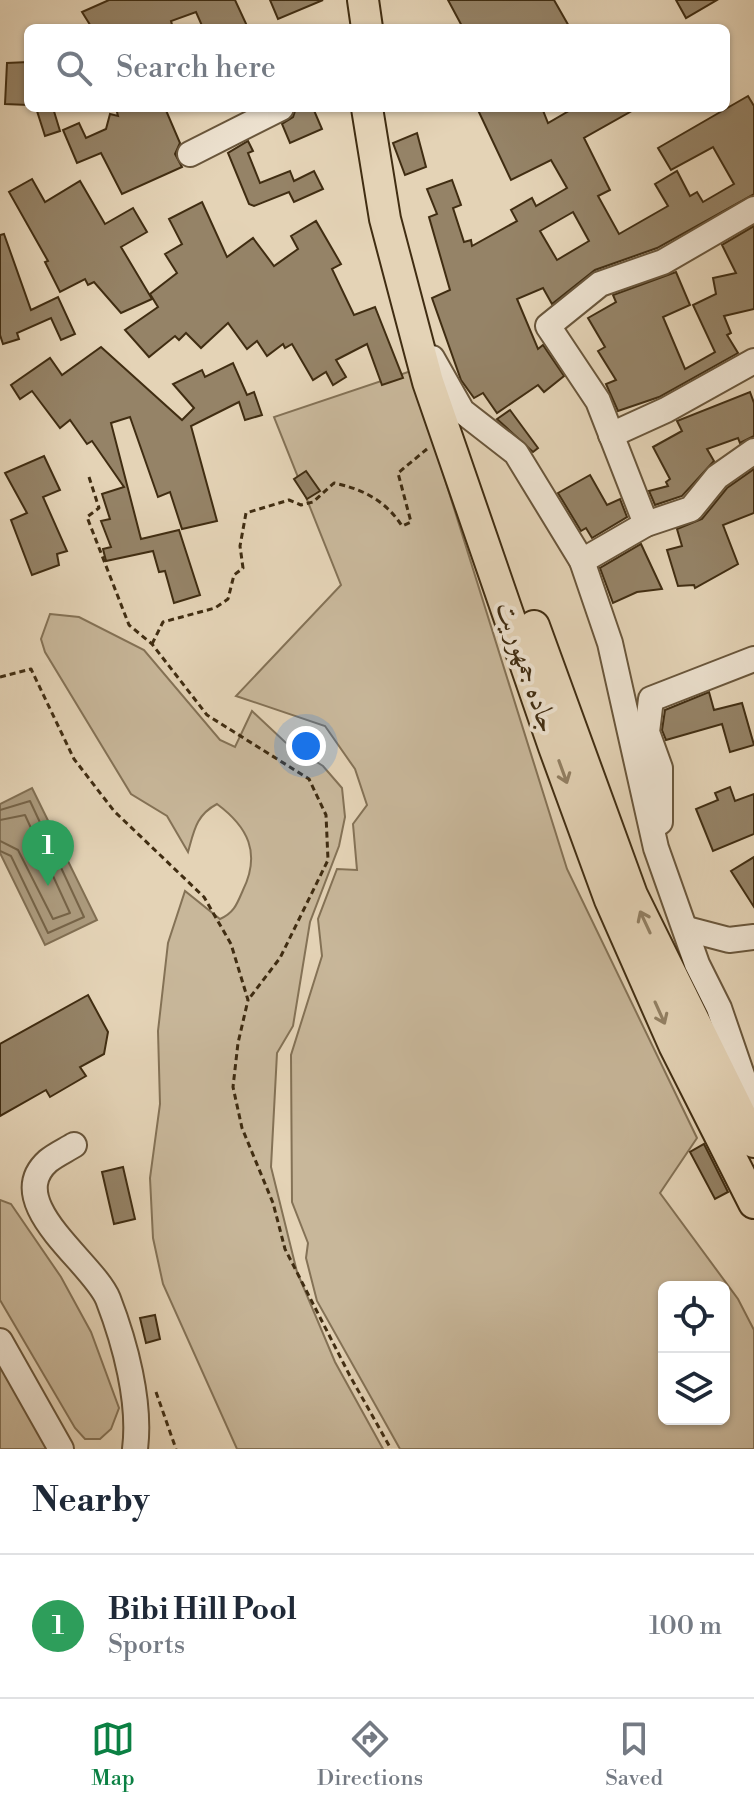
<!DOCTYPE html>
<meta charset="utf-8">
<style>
:root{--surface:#fff;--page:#f6f6f7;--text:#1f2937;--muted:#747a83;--line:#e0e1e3;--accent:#0b8043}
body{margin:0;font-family:"Libre Bodoni",Amiri,serif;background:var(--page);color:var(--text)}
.controls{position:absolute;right:24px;bottom:24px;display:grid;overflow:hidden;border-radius:12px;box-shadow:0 2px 6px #0004}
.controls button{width:72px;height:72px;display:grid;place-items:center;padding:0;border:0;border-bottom:2px solid var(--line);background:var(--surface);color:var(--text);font:40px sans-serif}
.you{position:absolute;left:306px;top:746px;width:28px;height:28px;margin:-20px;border:6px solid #fff;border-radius:50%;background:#1a73e8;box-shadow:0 0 0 12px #1a73e833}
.badge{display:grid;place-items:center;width:52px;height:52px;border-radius:50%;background:var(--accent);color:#fff;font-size:26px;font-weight:700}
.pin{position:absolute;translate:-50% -66px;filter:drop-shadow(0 2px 4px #0008)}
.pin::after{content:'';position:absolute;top:42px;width:28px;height:24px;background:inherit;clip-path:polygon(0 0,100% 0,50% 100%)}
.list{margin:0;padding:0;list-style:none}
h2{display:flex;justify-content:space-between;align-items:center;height:104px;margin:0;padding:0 32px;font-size:34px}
h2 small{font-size:26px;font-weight:400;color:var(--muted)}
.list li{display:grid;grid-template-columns:52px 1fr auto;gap:24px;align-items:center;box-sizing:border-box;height:144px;padding:0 32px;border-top:2px solid var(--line)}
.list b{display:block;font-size:30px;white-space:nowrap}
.list p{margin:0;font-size:26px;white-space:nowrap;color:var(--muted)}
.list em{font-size:26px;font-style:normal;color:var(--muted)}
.icon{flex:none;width:44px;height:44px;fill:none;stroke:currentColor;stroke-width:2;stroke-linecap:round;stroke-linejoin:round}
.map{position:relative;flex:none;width:754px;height:1449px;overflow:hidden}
.search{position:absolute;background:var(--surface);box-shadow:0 2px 6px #0004;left:24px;right:24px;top:24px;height:88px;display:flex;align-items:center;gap:20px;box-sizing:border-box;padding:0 28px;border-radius:12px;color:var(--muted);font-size:30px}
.sheet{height:248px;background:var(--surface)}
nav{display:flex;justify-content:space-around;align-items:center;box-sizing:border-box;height:112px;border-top:2px solid var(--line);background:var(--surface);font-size:22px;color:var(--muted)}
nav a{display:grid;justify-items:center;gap:4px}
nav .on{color:var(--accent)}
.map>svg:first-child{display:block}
.green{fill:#c8b79a;stroke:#847256;stroke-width:2;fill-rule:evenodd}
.water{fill:#ac9b7e;stroke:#816f53;stroke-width:2}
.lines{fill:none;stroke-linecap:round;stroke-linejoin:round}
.shore{stroke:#766448;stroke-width:2}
.building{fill:#958367;stroke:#402d12;stroke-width:2;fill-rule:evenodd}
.minor-casing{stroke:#69563b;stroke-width:28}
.major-casing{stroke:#402d12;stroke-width:34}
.path{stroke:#402d12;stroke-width:3;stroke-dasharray:6 4;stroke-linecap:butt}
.minor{stroke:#ede2d0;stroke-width:24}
.major{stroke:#e4d3b6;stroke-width:30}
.oneway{stroke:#928064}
.labels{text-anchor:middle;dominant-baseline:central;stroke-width:8;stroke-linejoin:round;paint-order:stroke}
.street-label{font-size:28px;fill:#402d12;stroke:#ede2d0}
</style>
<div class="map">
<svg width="754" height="1449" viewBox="0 0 754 1449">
<rect width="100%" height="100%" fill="#e4d3b6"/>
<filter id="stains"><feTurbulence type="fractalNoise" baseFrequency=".0025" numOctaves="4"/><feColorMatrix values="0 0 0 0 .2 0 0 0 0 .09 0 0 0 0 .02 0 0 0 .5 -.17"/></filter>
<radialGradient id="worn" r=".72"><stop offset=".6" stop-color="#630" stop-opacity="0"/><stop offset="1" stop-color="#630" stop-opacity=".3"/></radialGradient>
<g class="green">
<path d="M411,371l156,498 130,269 -37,55 78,106 16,31v119h-354l-83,-148 -11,-43 2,-15 -16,-41 -1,-147 31,-99 -4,-37 19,-50 20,1 -4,-46 14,-19 -12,-36 -30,-43 -89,-30 105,-111 -67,-168zM664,1287h60v132h-60z"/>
<path d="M50,614l29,3 65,33 76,90 15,7 17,-36 33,31 38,24 19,22 3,29 -6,29 -29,76 -17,104 -16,27 -6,114 26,105 38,90 48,87h-146l-74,-165 -10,-46 -3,-60 10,-74 -2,-73 10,-88 17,-52 35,28c14,-6 17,-15 23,-29 18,-37 5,-63 -26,-86 -21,11 -23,27 -29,48l-21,-36 -36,-22 -86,-142 -4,-13z"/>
<polygon points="0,1200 11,1204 61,1277 91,1332 119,1408 111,1429 100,1439 85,1439 75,1428 0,1300"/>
<polygon points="0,1362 50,1449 0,1449"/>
</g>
<polygon class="water" points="32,788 97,920 45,945 0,853 0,804"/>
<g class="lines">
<g class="shore">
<polyline points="0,810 30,801 84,917 48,933 11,856 0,851"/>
<polyline points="0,820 25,815 70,913 53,919 18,850 0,841"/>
</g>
</g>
<g class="building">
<polygon points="109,0 235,0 248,28 203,28 196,12 171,21 173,28 92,28 82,12"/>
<polygon points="270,0 323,0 278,19"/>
<polygon points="448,0 554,0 570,28 463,28"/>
<polygon points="676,0 717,0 686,18"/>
<polygon points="28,62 28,105 5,104 7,63"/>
<path d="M748,96l6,10v88l-97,54 -62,22 -43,34 -9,-16 -26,11 21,50 5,-4 21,31 -20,16 -6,-7 -41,28 -14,-20 -9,5 -13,-18 -29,-82 18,-8 -21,-73 8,-3 -10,-25 25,-9 9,25 -8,3 11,34 7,-2 1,6 45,-25 -6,-11 21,-12 4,8 31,-18 -16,-28 -40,20 -34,-72h65l6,15 26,-15h63l-53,30 26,52 -12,6 21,38 49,-28 -13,-22 22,-13 13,25 7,-4 6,10 31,-18 -21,-37 -42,23 -13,-22zM573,212l16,29 -32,19 -17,-29z"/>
<polygon points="53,108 60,131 45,136 37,111"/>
<polygon points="116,108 165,108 180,143 175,154 182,167 122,194 101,153 77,163 63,130 79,123 86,138 106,129 110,114 118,116"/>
<polygon points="296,108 313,108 322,129 290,143 282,124 293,117"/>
<polygon points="417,133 426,167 405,175 393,143"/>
<polygon points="248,141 253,151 248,153 260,183 290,171 294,181 314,171 323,189 294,202 289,192 254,206 249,204 228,153"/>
<polygon points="32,179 45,202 80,181 105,224 133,208 147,232 121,247 152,299 121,313 94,282 88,285 85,279 60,292 45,262 48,261 9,192"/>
<polygon points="202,202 227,257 253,238 274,266 298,249 291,236 316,221 341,264 332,269 354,315 375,307 403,378 382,385 367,344 336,360 346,377 333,385 326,372 313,380 292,344 285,348 283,344 267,356 257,341 247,349 228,323 201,348 186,333 179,340 175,336 149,357 125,330 158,307 150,294 177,273 165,254 182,244 169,219"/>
<polygon points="754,226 754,309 724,316 731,333 727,335 738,353 659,397 618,411 606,384 616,380 598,351 605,347 588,318 616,302 613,295 676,272 690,305 663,317 685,369 715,352 693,305 716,294 713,278 736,273 722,245"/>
<polygon points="4,234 31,310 58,297 75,334 61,340 51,318 17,333 19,339 3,344 0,335 0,235"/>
<polygon points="101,347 182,420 194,408 173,384 202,370 205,377 233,363 247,395 254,392 262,415 245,420 239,402 191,426 217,521 182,529 170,492 158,497 130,417 111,423 141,539 179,530 200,595 174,603 165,571 159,572 153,551 106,561 103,549 111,547 101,521 110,519 102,494 124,487 92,441 87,444 70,420 60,428 32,391 20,399 11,385 50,358 62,375"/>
<polygon points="750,392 754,403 754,436 740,443 738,438 707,449 714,461 682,496 655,505 649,491 668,486 666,482 670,479 653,447 682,431 677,421"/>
<polygon points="510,410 538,448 533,452 497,419"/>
<polygon points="44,456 60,490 43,497 67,551 57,554 59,565 32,575 11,520 27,513 5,473"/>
<polygon points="754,469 754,513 723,525 738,564 695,588 694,585 678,586 667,550 682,546 677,529 702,519 727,488"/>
<polygon points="306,471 320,491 307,499 294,479"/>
<polygon points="590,475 607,505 620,499 627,517 592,538 586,528 581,531 558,493"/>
<polygon points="641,544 662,589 637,592 613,603 600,568"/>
<polygon points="709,692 714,710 742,703 754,745 730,752 722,724 666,740 662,730 665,710"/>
<polygon points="730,787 735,801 754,794 754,834 713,851 696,809 718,800 715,793"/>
<polygon points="754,857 754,907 731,871"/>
<polygon points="88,995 108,1032 104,1054 80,1067 86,1076 50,1097 46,1090 0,1116 0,1044"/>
<polygon points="704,1144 728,1192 715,1199 690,1152"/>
<polygon points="123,1167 135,1219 114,1224 102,1172"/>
<polygon points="155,1315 160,1339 146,1343 140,1318"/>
</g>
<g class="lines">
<g class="minor-casing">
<g id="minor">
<polyline points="190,154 281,108"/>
<polyline points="432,358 462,411 516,453 582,561 610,643 656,848 697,964 719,1008 754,1110"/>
<polyline points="611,435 666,410 754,361"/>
<polyline points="646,524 598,401 548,326 600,284 663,262 754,209"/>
<polyline points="582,561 646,524 691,509 717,477 754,451"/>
<polyline points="660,822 660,768 647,732 651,699 754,659"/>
<polyline points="687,929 729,940 754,937"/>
<path d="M74,1145c-8,5 -19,10 -26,16 -47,42 45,101 60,138 17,44 33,103 27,150"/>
<polyline points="0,1341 61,1449"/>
</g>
</g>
<g class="major-casing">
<g id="major">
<polyline points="363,0 367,28"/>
<polyline points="367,108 385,219 428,382 554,747 610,900 674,1045 754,1203"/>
<polyline points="534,626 632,895 754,1142"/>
</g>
</g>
<g class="path">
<polyline points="89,477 99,508 87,517 129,625 152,644 207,715 309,779 326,815 328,860 280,958 248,1000"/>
<path d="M152,644l11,-22 52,-14 13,-9 6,-24 9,-7 -3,-22 6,-33 43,-13 12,5 12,-3 21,-19c29,6 52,18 68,43l9,-4 -13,-49 29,-24"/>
<polyline points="0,677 31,669 74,759 114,811 204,897 231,944 248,1000 238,1043 233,1087 242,1128 273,1203 285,1249 350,1376 391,1449"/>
<polyline points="156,1392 176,1449"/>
</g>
<use href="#minor" class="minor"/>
<use href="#major" class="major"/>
</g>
<defs><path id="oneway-shaft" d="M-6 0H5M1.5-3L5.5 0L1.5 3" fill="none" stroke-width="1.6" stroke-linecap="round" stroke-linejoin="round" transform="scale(2)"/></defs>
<g class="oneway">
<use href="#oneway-shaft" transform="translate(563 772) rotate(70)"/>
<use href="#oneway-shaft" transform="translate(645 922) rotate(-115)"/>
<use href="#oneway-shaft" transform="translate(660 1013) rotate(66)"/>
</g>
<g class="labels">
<g class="street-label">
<text transform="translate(527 667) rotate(71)">جاده جمهوریت</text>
</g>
</g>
<rect width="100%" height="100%" filter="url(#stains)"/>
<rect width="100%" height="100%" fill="url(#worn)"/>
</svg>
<div class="controls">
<button><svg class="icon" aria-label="locate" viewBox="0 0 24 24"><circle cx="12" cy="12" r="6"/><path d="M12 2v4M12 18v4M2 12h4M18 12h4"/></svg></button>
<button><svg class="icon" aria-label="layers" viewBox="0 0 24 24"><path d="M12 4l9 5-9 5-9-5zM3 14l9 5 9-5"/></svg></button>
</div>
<div class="you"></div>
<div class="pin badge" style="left:48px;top:886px;background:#2e9e5b">1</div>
<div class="search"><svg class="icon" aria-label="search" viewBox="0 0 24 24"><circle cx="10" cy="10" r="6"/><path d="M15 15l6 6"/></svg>Search here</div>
</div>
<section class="sheet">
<h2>Nearby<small></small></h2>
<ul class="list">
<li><span class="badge" style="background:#2e9e5b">1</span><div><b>Bibi Hill Pool</b><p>Sports</p></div><em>100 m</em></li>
</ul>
</section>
<nav>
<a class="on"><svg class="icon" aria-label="map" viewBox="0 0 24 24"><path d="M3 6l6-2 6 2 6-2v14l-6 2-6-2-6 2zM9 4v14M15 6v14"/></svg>Map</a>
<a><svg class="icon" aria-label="directions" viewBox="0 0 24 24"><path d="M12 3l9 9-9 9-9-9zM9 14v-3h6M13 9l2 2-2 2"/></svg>Directions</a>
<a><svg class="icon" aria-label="saved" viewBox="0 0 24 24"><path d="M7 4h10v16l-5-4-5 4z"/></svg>Saved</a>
</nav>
